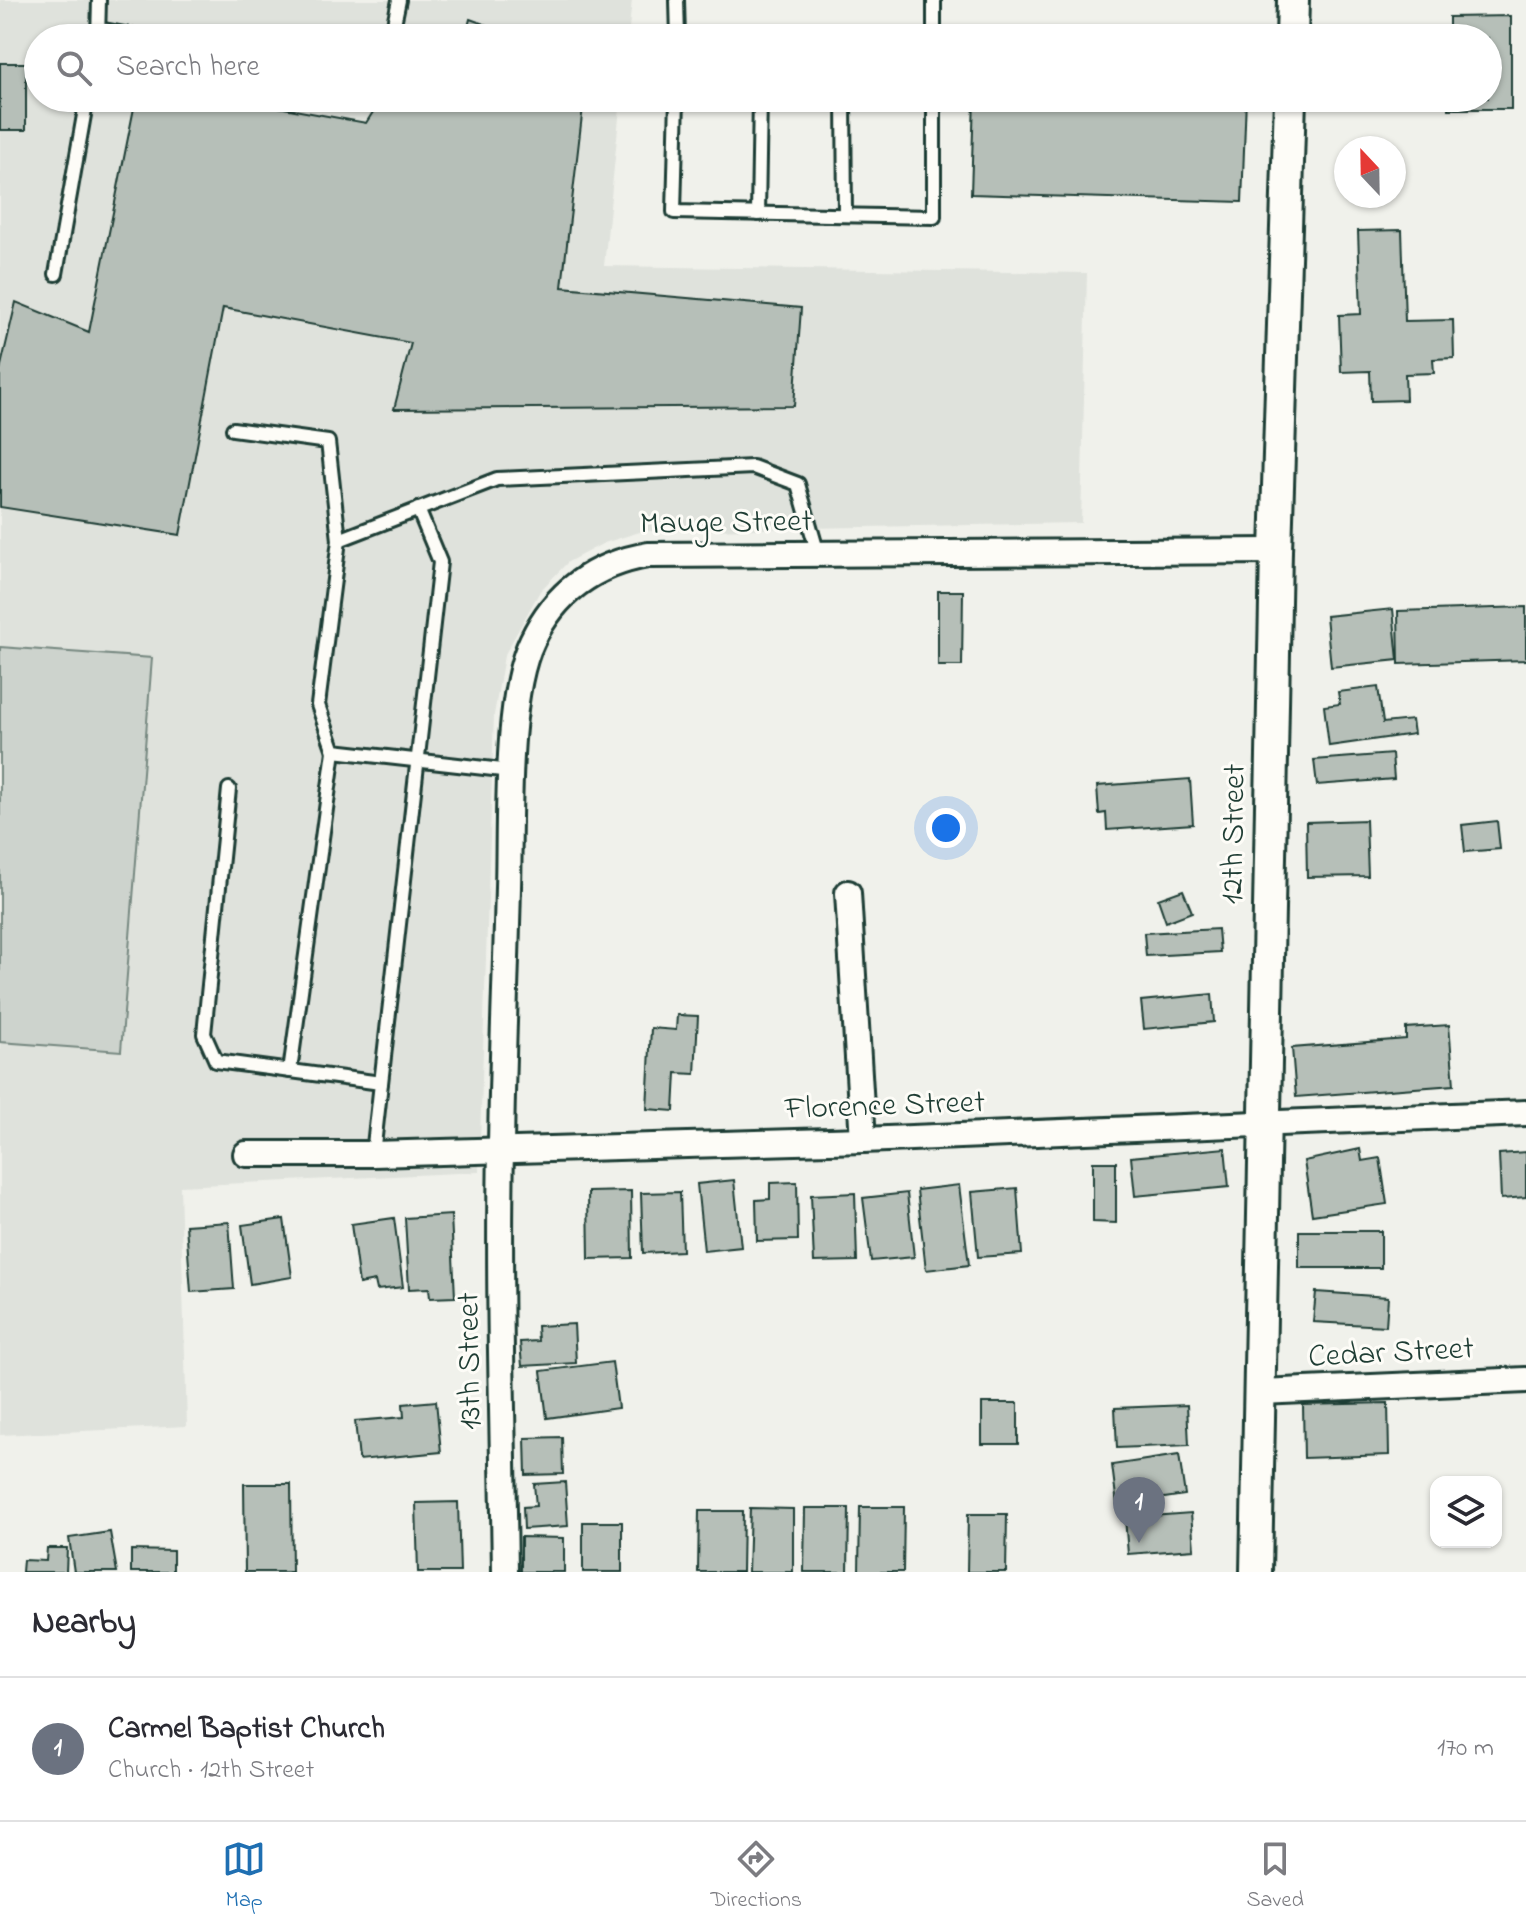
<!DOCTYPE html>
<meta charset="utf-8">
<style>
:root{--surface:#fff;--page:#f2f2f3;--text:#2b2b33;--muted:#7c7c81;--line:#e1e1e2;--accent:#1f6fb2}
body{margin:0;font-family:"Indie Flower",sans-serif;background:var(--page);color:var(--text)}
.controls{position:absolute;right:24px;bottom:24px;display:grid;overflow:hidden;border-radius:16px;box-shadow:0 2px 6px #0004}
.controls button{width:72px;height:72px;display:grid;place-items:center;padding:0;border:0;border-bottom:2px solid var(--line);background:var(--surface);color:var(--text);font:40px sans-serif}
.compass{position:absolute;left:1334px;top:136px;width:72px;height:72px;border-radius:50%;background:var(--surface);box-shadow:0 2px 6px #0004;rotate:338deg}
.you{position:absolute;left:946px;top:828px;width:28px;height:28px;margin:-20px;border:6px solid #fff;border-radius:50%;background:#1a73e8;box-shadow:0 0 0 12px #1a73e833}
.badge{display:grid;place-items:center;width:52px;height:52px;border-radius:50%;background:var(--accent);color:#fff;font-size:26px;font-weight:700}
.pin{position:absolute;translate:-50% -66px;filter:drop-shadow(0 2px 4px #0008)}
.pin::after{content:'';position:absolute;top:42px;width:28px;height:24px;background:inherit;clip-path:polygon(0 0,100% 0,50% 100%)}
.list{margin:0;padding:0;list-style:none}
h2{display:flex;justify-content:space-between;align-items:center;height:104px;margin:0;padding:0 32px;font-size:34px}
h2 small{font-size:26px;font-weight:400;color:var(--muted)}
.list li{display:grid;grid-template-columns:52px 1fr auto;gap:24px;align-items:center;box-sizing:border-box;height:144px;padding:0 32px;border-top:2px solid var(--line)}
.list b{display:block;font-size:30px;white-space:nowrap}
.list p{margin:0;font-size:26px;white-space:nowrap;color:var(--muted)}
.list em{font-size:26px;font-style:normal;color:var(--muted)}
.icon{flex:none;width:44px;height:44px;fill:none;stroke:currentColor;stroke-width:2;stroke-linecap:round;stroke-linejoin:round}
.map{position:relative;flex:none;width:1526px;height:1572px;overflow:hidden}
.search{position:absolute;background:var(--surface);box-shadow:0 2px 6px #0004;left:24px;right:24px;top:24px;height:88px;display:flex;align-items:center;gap:20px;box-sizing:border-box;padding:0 28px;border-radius:44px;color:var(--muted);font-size:30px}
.sheet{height:248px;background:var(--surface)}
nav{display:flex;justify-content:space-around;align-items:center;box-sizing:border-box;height:112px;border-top:2px solid var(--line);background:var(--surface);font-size:22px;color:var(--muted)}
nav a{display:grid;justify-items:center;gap:4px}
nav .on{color:var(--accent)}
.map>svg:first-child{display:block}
.built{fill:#dfe2dc}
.green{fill:#cdd3cd;stroke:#768880;stroke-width:2}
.building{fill:#b6bfb8;stroke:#1f3d34;stroke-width:2}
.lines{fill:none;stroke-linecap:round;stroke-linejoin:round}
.service-casing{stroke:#1f3d34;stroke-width:18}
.minor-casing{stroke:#1f3d34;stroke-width:30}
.tertiary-casing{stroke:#1f3d34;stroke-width:36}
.service{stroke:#fdfcf7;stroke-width:12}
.minor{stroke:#fdfcf7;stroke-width:24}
.tertiary{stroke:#fdfcf7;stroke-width:30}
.labels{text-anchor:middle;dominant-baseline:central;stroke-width:6;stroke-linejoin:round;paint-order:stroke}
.street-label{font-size:32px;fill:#1f3d34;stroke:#fdfcf7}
</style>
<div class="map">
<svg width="1526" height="1572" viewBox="0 0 1526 1572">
<rect width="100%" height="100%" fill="#f0f1eb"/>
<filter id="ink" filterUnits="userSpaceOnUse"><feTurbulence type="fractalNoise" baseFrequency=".0125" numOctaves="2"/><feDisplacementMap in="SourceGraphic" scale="16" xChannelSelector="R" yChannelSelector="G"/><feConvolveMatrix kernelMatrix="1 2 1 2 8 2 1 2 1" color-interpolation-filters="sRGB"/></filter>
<g filter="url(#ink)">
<polygon class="built" points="0,0 632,0 628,38 38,38 38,98 621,98 604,266 1087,273 1081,523 643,531 604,543 568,562 540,591 504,656 494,715 479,1172 180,1186 187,1426 0,1435"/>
<polygon class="green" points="0,647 152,658 121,1051 0,1042"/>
<g class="building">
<polygon points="1511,16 1511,109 1449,109 1449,98 1488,98 1488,38 1449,38 1449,17"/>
<polygon points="470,19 522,38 465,38"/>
<polygon points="977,32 1189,38 976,38"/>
<rect x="0" y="63" width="26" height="67"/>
<polygon points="136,98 228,98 366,123 382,98 584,98 562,287 801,308 794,406 394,409 411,343 223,308 180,535 0,507 0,370 16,302 89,332"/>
<polygon points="974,98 1246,98 1242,202 971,194"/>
<polygon points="1402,230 1405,321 1453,320 1454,358 1433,359 1434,373 1405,374 1406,400 1371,401 1370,371 1341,372 1339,315 1361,314 1358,231"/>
<polygon points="938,591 963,591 962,666 938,666"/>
<polygon points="1526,607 1526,660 1399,664 1398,611"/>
<polygon points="1393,609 1398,660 1331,667 1326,616"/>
<polygon points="1378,687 1383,723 1412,720 1414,734 1329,746 1324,706 1340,704 1338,692"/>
<polygon points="1392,754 1394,779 1317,785 1314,760"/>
<polygon points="1190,779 1193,824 1107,830 1106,813 1099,814 1097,786"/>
<polygon points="1366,820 1368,876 1307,877 1306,822"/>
<polygon points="1497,821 1500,849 1465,852 1462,825"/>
<polygon points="1183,890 1192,912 1166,922 1158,899"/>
<polygon points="1218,929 1220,952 1146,956 1144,933"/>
<polygon points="1212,994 1214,1022 1144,1029 1141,1001"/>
<polygon points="677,1015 698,1016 695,1074 676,1073 674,1111 647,1109 651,1028 676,1030"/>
<polygon points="1449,1025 1454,1085 1296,1097 1292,1048 1406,1039 1406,1028"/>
<polygon points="1225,1148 1229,1187 1135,1196 1131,1157"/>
<polygon points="1360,1149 1362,1161 1380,1158 1387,1204 1312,1215 1304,1161"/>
<polygon points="1526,1152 1526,1197 1501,1199 1499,1154"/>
<polygon points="1093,1162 1116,1162 1116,1223 1093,1222"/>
<polygon points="734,1180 741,1247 704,1251 697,1184"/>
<polygon points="797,1182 798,1240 757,1241 756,1200 770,1199 770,1183"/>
<polygon points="959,1185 969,1265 926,1270 917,1190"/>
<polygon points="1017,1188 1022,1254 978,1257 972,1192"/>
<polygon points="631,1191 632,1258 589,1259 588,1192"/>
<polygon points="680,1192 682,1251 643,1253 641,1193"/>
<polygon points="855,1193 857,1261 814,1262 811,1195"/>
<polygon points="907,1193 914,1257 871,1261 863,1198"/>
<polygon points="451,1215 455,1297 430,1298 429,1288 409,1289 405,1218"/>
<polygon points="394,1218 403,1287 377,1290 375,1281 359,1284 351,1224"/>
<polygon points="284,1219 292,1277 250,1284 242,1225"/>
<polygon points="229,1222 234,1289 191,1292 186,1225"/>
<rect x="1299" y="1231" width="82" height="37"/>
<polygon points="1316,1292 1388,1297 1386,1326 1313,1322"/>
<polygon points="574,1324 576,1363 522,1366 520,1342 538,1341 537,1326"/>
<polygon points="612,1362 618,1408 547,1418 541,1371"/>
<polygon points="436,1401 441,1452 359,1460 355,1421 404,1417 403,1404"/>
<rect x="982" y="1403" width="36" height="41"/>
<polygon points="1388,1403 1389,1455 1304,1458 1303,1405"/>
<polygon points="1187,1405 1189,1445 1117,1448 1115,1408"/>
<polygon points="562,1437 563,1474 526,1475 525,1438"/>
<polygon points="1179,1455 1185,1495 1117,1505 1112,1465"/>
<polygon points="565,1482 568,1526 524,1529 523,1507 536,1506 534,1484"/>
<polygon points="244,1484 291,1484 292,1572 245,1572"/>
<polygon points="458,1502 460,1572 418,1572 416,1503"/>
<polygon points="860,1507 904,1507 903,1572 859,1572"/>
<polygon points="750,1508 793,1509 793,1572 748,1572"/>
<polygon points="805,1508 849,1508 848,1572 804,1572"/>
<polygon points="699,1511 743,1511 742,1572 698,1572"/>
<polygon points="1191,1513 1194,1549 1128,1554 1125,1518"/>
<polygon points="968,1514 1007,1514 1006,1572 967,1572"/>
<rect x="583" y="1522" width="39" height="50"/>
<polygon points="110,1532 117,1572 74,1572 69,1538"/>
<polygon points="521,1537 564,1538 564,1572 521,1572"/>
<polygon points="47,1548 67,1548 66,1572 22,1572 23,1560 46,1561"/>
<polygon points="131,1550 173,1551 173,1572 131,1572"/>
</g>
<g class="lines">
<g class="service-casing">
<g id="service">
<polyline points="677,0 678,38"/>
<polyline points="99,29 145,38"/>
<polyline points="98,38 99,0"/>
<polyline points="391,38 399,0"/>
<polyline points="934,38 934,0"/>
<polyline points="677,98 674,212 934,217 934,98"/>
<polyline points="844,98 845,215"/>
<polyline points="758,214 760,98"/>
<polyline points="56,274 87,98"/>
<polyline points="233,429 328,442 339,540"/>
<polyline points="511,771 334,751 318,705 339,540 497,479 753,467 798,484 818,554"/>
<polyline points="229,789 204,1034 216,1061 381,1083"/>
<polyline points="290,1071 334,751"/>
<polyline points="373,1154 440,562 418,509"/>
</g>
</g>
<g class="minor-casing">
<g id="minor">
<polyline points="848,893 863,1140"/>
<polyline points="246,1154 373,1154 863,1140 1526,1113"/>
<polyline points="1260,1392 1526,1380"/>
<path d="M505,1572c-2,-141 -7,-283 -4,-424 1,-87 5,-174 7,-261 2,-64 -3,-190 24,-246 23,-49 63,-77 116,-86l628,-4"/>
</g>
</g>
<g class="tertiary-casing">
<g id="tertiary">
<polyline points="1292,38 1293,0"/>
<polyline points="1256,1572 1276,551 1290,98"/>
</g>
</g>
<use href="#service" class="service"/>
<use href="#minor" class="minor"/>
<use href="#tertiary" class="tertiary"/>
</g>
</g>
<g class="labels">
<g class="street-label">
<text transform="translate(726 524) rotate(-1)">Mauge Street</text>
<text transform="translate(1235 834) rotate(-89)">12th Street</text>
<text transform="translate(885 1107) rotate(-2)">Florence Street</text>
<text transform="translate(1391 1354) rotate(-3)">Cedar Street</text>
<text transform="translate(471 1361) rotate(-91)">13th Street</text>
</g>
</g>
</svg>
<div class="controls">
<button><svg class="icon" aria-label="layers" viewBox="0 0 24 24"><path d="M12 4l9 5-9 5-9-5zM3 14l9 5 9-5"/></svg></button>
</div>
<svg class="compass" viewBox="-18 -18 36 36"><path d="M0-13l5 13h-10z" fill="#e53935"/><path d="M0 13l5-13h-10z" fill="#7c7c81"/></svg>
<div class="you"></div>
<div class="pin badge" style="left:1139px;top:1543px;background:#6b7280">1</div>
<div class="search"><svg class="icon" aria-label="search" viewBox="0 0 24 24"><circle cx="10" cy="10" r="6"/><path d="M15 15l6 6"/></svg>Search here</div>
</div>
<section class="sheet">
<h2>Nearby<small></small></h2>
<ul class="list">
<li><span class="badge" style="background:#6b7280">1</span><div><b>Carmel Baptist Church</b><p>Church · 12th Street</p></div><em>170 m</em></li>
</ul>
</section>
<nav>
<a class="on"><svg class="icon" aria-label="map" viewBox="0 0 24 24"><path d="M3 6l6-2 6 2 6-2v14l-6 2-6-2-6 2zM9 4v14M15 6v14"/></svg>Map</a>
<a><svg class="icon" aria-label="directions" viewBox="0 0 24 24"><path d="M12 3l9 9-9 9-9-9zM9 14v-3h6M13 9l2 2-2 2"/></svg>Directions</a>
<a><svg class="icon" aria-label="saved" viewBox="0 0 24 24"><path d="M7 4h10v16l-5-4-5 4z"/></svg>Saved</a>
</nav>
